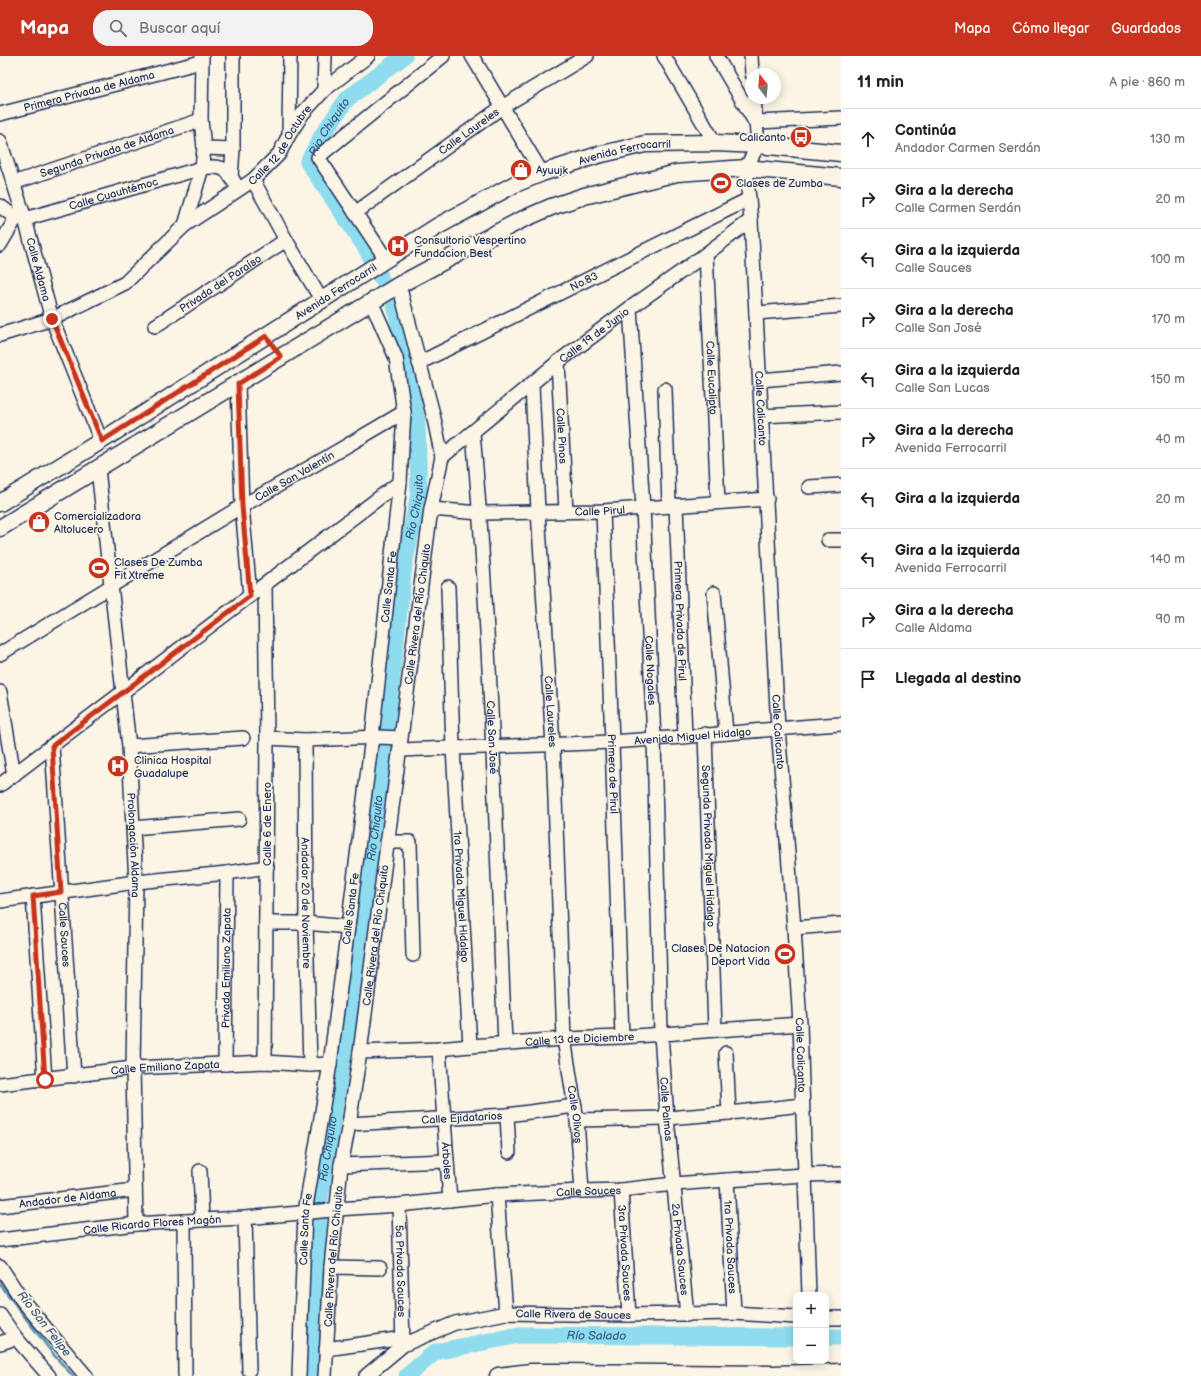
<!DOCTYPE html>
<html lang="es">
<meta charset="utf-8">
<style>
:root{--surface:#fff;--page:#f2f2f2;--text:#202124;--muted:#757577;--line:#e0e0e0;--accent:#c8321e}
body{margin:0;font-family:"Balsamiq Sans",sans-serif;background:var(--page);color:var(--text)}
.controls{position:absolute;right:12px;bottom:12px;display:grid;overflow:hidden;border-radius:8px;box-shadow:0 2px 10px #0003}
.controls button{width:36px;height:36px;display:grid;place-items:center;padding:0;border:0;border-bottom:1px solid var(--line);background:var(--surface);color:var(--text);font:20px sans-serif}
.compass{position:absolute;left:745px;top:12px;width:36px;height:36px;border-radius:50%;background:var(--surface);box-shadow:0 2px 10px #0003;rotate:344deg}
.stop{position:absolute;width:12px;height:12px;margin:-9px;border:3px solid #c8321e;border-radius:50%;background:#fff}
.stop.end{background:#c8321e;border-color:#fff;box-shadow:0 1px 4px #0008}
.list{margin:0;padding:0;list-style:none}
h2{display:flex;justify-content:space-between;align-items:center;height:52px;margin:0;padding:0 16px;font-size:17px}
h2 small{font-size:13px;font-weight:400;color:var(--muted)}
.list li{display:grid;grid-template-columns:26px 1fr auto;gap:12px;align-items:center;box-sizing:border-box;height:60px;padding:0 16px;border-top:1px solid var(--line)}
.list b{display:block;font-size:15px;white-space:nowrap}
.list p{margin:0;font-size:13px;white-space:nowrap;color:var(--muted)}
.list em{font-size:13px;font-style:normal;color:var(--muted)}
.icon{flex:none;width:22px;height:22px;fill:none;stroke:currentColor;stroke-width:2;stroke-linecap:round;stroke-linejoin:round}
.map{position:relative;flex:none;width:841px;height:1320px;overflow:hidden}
header{display:flex;align-items:center;gap:24px;box-sizing:border-box;height:56px;padding:0 20px;background:var(--accent);color:#fff}
header strong{font-size:19px}
nav{display:flex;gap:22px;margin-inline-start:auto;font-size:14px}
.search{width:280px;height:36px;background:var(--page);display:flex;align-items:center;gap:10px;box-sizing:border-box;padding:0 14px;border-radius:16px;color:var(--muted);font-size:15px}
main{display:flex}
aside{flex:1;background:var(--surface)}
.map>svg:first-child{display:block}
.lines{fill:none;stroke-linecap:round;stroke-linejoin:round}
.stream{stroke:#6197b4;stroke-width:3}
.river{stroke:#8fdcee;stroke-width:17}
.minor-casing{stroke:#1b2f5e;stroke-width:16}
.major-casing{stroke:#1b2f5e;stroke-width:19}
.minor{stroke:#fcf5e5;stroke-width:13}
.major{stroke:#fcf5e5;stroke-width:16}
.route{stroke:#c8321e;stroke-width:5}
.labels{text-anchor:middle;dominant-baseline:central;stroke-width:3.5;stroke-linejoin:round;paint-order:stroke}
.street-label{font-size:11px;fill:#1b2f5e;stroke:#fcf5e5}
.poi-label{font-size:11px;fill:#1b2f5e;stroke:#fcf5e5;text-anchor:start}
.water-label{font-size:12px;font-style:italic;fill:#385a82;stroke:#fcf5e5}
</style>
<header>
<strong>Mapa</strong>
<div class="search"><svg class="icon" aria-label="search" viewBox="0 0 24 24"><circle cx="10" cy="10" r="6"/><path d="M15 15l6 6"/></svg>Buscar aquí</div>
<nav><a>Mapa</a><a>Cómo llegar</a><a>Guardados</a></nav>
</header>
<main>
<div class="map">
<svg width="841" height="1320" viewBox="0 0 841 1320">
<rect width="100%" height="100%" fill="#fcf5e5"/>
<filter id="ink" filterUnits="userSpaceOnUse"><feTurbulence type="fractalNoise" baseFrequency=".025" numOctaves="2"/><feDisplacementMap in="SourceGraphic" scale="8" xChannelSelector="R" yChannelSelector="G"/><feConvolveMatrix kernelMatrix="1 2 1 2 8 2 1 2 1" color-interpolation-filters="sRGB"/></filter>
<g filter="url(#ink)">
<g class="lines">
<polyline class="stream" points="0,1228 54,1299 73,1320"/>
<g class="river">
<path id="s1" d="M380,220l-14,-28 -58,-86 15,-28 24,-35 57,-43"/>
<polyline points="826,1281 841,1281"/>
<path id="s2" d="M314,1320l5,-171 31,-196 25,-178 29,-266 15,-71 -2,-73 -22,-117 -10,-20"/>
<path id="s3" d="M407,1320l28,-24 84,-17 277,2"/>
</g>
<g class="minor-casing">
<g id="minor">
<polyline points="472,0 542,117"/>
<polyline points="664,0 715,87"/>
<polyline points="716,0 755,66 841,62"/>
<polyline points="751,0 752,18"/>
<polyline points="324,34 325,0"/>
<path id="s4" d="M754,42l4,47 -12,23 5,52 27,508 16,200 6,96 9,271"/>
<path id="s5" d="M0,58l201,-52"/>
<polyline points="289,79 290,0"/>
<path id="s6" d="M0,85l25,78 27,100 49,122"/>
<polyline points="204,92 233,93"/>
<polyline points="231,121 233,93 233,0"/>
<polyline points="253,124 286,184 322,245"/>
<path id="s7" d="M13,127l188,-63"/>
<path id="s8" d="M0,150l16,12 9,1 177,-51c23,-4 26,2 36,21"/>
<path id="s9" d="M355,157l147,-106 85,-51"/>
<path id="s10" d="M185,169l68,-45 26,-26 10,-19 14,-22 21,-23 44,-34"/>
<polyline points="0,189 16,162"/>
<path id="s11" d="M706,198l12,248"/>
<polyline points="386,203 318,101 443,0"/>
<path id="s12" d="M630,252l13,200 11,231 7,295 6,84 20,197"/>
<polyline points="756,257 841,250"/>
<path id="s13" d="M155,270l131,-86"/>
<polyline points="0,279 52,263 125,227 185,169 202,112 204,92 201,64 202,0"/>
<path id="s14" d="M558,306l8,149"/>
<path id="s15" d="M419,307l330,-164"/>
<polyline points="760,324 841,317"/>
<polyline points="238,328 242,450 250,540"/>
<path id="s16" d="M532,329l6,126 15,234 11,294 13,81 5,71"/>
<polyline points="665,333 669,450"/>
<polyline points="761,360 841,356"/>
<path id="s17" d="M473,377c18,203 23,407 32,610"/>
<path id="s18" d="M442,401l116,-95 72,-54 76,-54 45,-34"/>
<path id="s19" d="M98,413l31,277 4,82 3,54 -3,186 3,156"/>
<polyline points="809,431 841,429"/>
<path id="s20" d="M676,449l9,231"/>
<path id="s21" d="M431,453l49,4 123,-2 164,-12"/>
<path id="s22" d="M603,455l9,231 10,295"/>
<polyline points="828,484 841,484"/>
<polyline points="265,529 267,682 265,1006"/>
<path id="s23" d="M448,531l5,161 17,298"/>
<polyline points="714,537 726,677"/>
<path id="s24" d="M0,598l242,-148 72,-41 90,-53"/>
<polyline points="0,636 14,719"/>
<path id="s25" d="M705,678l10,296"/>
<polyline points="267,682 305,684 379,681 400,682"/>
<path id="s26" d="M305,684l1,183 4,142"/>
<path id="s27" d="M52,690l22,330"/>
<polyline points="129,690 243,682"/>
<path id="s28" d="M400,694c84,-4 169,-4 254,-11 62,-4 124,-11 187,-15"/>
<polyline points="0,729 400,426"/>
<polyline points="133,772 239,763"/>
<polyline points="387,786 410,786 413,899"/>
<polyline points="33,840 45,1024"/>
<polyline points="0,845 136,826 227,817 267,811"/>
<polyline points="266,867 306,867 348,871"/>
<polyline points="794,872 841,868"/>
<path id="s29" d="M439,993l8,112 3,39"/>
<path id="s30" d="M360,996l79,-3 31,-3 94,-7 58,-2 178,-13"/>
<polyline points="726,997 729,1057"/>
<path id="s31" d="M225,1008l2,-191"/>
<path id="s32" d="M0,1028l133,-16 132,-6 45,3 20,-1"/>
<polyline points="507,1059 509,1096"/>
<polyline points="577,1064 667,1062 729,1057 802,1049"/>
<path id="s33" d="M349,1068l158,-9 68,-9"/>
<polyline points="341,1109 447,1105"/>
<polyline points="200,1115 202,1164"/>
<path id="s34" d="M727,1124l7,133"/>
<path id="s35" d="M621,1134l8,125"/>
<polyline points="497,1139 506,1257"/>
<path id="s36" d="M399,1149l4,140"/>
<path id="s37" d="M0,1150l135,-16"/>
<polyline points="245,1162 249,1314"/>
<polyline points="184,1165 185,1319"/>
<path id="s38" d="M0,1184l136,-16 66,-4 43,-2 87,-8 5,-1 62,-4 98,-10 85,-4 39,-1 53,-6 53,-4 78,-5 36,-1"/>
<polyline points="0,1210 22,1244 86,1320"/>
<polyline points="331,1211 380,1212"/>
<polyline points="0,1259 16,1282 49,1320"/>
<polyline points="826,1262 841,1262"/>
<polyline points="0,1287 16,1282"/>
<polyline points="326,1293 404,1282"/>
<path id="s39" d="M299,1320l6,-164 25,-148 18,-137 24,-190 28,-255 4,-70 -8,-54 -25,-57"/>
<path id="s40" d="M325,1320l6,-109 10,-102 8,-41 11,-72 71,-543 11,-52 -9,-43 -34,-129"/>
<path id="s41" d="M366,1320l37,-31 52,-22 51,-10 123,2 105,-2 62,4"/>
</g>
</g>
<g class="major-casing">
<g id="major">
<path id="s42" d="M0,447l101,-62 337,-215 77,-42 27,-11 56,-18 47,-11 70,-1 43,2 83,8"/>
<polyline points="0,472 399,229 519,165 551,151 584,140 677,117 746,112 841,121"/>
<polyline points="498,1320 531,1316 557,1316 773,1318 841,1316"/>
</g>
</g>
<use href="#minor" class="minor"/>
<use href="#major" class="major"/>
</g>
</g>
<g class="lines" filter="url(#ink)">
<polyline class="route" points="45,1024 33,840 61,836 52,690 250,540 242,450 238,328 281,301 266,280 102,385 52,263"/>
</g>
<defs>
<g id="bus-disc" transform="scale(1.15)"><circle r="9.5" fill="#c8321e" stroke="#fcf5e5"/><path d="M-5-6H5V4H4V6H2V4H-2V6H-4V4H-5ZM-3.5-4V0h7V-4ZM-3.5 1.2v1.5H-2V1.2ZM2 1.2v1.5H3.5V1.2Z" fill="#fff"/></g>
<g id="shop-disc" transform="scale(1.15)"><circle r="9.5" fill="#c8321e" stroke="#fcf5e5"/><path d="M-5-2.5h2.3a2.7 3.5 0 0 1 5.4 0H5L5.5 6h-11ZM-1.5-2.5h3a1.5 2.3 0 0 0-3 0Z" fill="#fff"/></g>
<g id="stadium-disc" transform="scale(1.15)"><circle r="9.5" fill="#c8321e" stroke="#fcf5e5"/><path d="M0-5a6.5 5 0 1 0 0 10a6.5 5 0 1 0 0-10ZM-3.5-1.8h7v3.6h-7Z" fill="#fff"/></g>
<g id="hospital-disc" transform="scale(1.15)"><circle r="9.5" fill="#c8321e" stroke="#fcf5e5"/><path d="M-5-5h3v3.5h4V-5h3V5h-3V1.5h-4V5h-3Z" fill="#fff"/></g>
</defs>
<g fill-rule="evenodd">
<use href="#bus-disc" x="801" y="81"/>
<use href="#shop-disc" x="521" y="114"/>
<use href="#stadium-disc" x="721" y="127"/>
<use href="#hospital-disc" x="398" y="190"/>
<use href="#shop-disc" x="39" y="466"/>
<use href="#stadium-disc" x="99" y="512"/>
<use href="#hospital-disc" x="118" y="710"/>
<use href="#stadium-disc" x="785" y="898"/>
</g>
<g class="labels">
<g class="street-label">
<text stroke="none"><textPath href="#s5" startOffset="92">Primera Privada de Aldama</textPath></text>
<text stroke="none"><textPath href="#s9" startOffset="140">Calle Laureles</textPath></text>
<text stroke="none"><textPath href="#s10" startOffset="126">Calle 12 de Octubre</textPath></text>
<text stroke="none"><textPath href="#s7" startOffset="99">Segunda Privada de Aldama</textPath></text>
<text stroke="none"><textPath href="#s42" startOffset="721">Avenida Ferrocarril</textPath></text>
<text stroke="none"><textPath href="#s8" startOffset="121">Calle Cuauhtémoc</textPath></text>
<text stroke="none"><textPath href="#s6" startOffset="134">Calle Aldama</textPath></text>
<text stroke="none"><textPath href="#s15" startOffset="184">No.83</textPath></text>
<text stroke="none"><textPath href="#s13" startOffset="78">Privada del Paraíso</textPath></text>
<text stroke="none"><textPath href="#s42" startOffset="397">Avenida Ferrocarril</textPath></text>
<text stroke="none"><textPath href="#s18" startOffset="195">Calle 19 de Junio</textPath></text>
<text stroke="none"><textPath href="#s11" startOffset="124">Calle Eucalipto</textPath></text>
<text stroke="none"><textPath href="#s4" startOffset="314">Calle Calicanto</textPath></text>
<text stroke="none"><textPath href="#s14" startOffset="74">Calle Pinos</textPath></text>
<text stroke="none"><textPath href="#s24" startOffset="344">Calle San Valentín</textPath></text>
<text stroke="none"><textPath href="#s21" startOffset="169">Calle Pirul</textPath></text>
<text stroke="none"><textPath href="#s39" startOffset="795">Calle Santa Fe</textPath></text>
<text stroke="none"><textPath href="#s40" startOffset="768">Calle Rivera del Río Chiquito</textPath></text>
<text stroke="none"><textPath href="#s20" startOffset="116">Primera Privada de Pirul</textPath></text>
<text stroke="none"><textPath href="#s12" startOffset="363">Calle Nogales</textPath></text>
<text stroke="none"><textPath href="#s16" startOffset="327">Calle Laureles</textPath></text>
<text stroke="none"><textPath href="#s4" startOffset="638">Calle Calicanto</textPath></text>
<text stroke="none"><textPath href="#s28" startOffset="293">Avenida Miguel Hidalgo</textPath></text>
<text stroke="none"><textPath href="#s17" startOffset="305">Calle San José</textPath></text>
<text stroke="none"><textPath href="#s22" startOffset="263">Primera de Pirul</textPath></text>
<text transform="translate(267 768) rotate(-90)">Calle 6 de Enero</text>
<text stroke="none"><textPath href="#s19" startOffset="378">Prolongación Aldama</textPath></text>
<text stroke="none"><textPath href="#s25" startOffset="112">Segunda Privada Miguel Hidalgo</textPath></text>
<text stroke="none"><textPath href="#s23" startOffset="310">1ra Privada Miguel Hidalgo</textPath></text>
<text stroke="none"><textPath href="#s26" startOffset="163">Andador 20 de Noviembre</textPath></text>
<text stroke="none"><textPath href="#s39" startOffset="471">Calle Santa Fe</textPath></text>
<text stroke="none"><textPath href="#s27" startOffset="189">Calle Sauces</textPath></text>
<text stroke="none"><textPath href="#s40" startOffset="444">Calle Rivera del Río Chiquito</textPath></text>
<text stroke="none"><textPath href="#s31" startOffset="96">Privada Emiliano Zapata</textPath></text>
<text stroke="none"><textPath href="#s30" startOffset="220">Calle 13 de Diciembre</textPath></text>
<text stroke="none"><textPath href="#s4" startOffset="962">Calle Calicanto</textPath></text>
<text stroke="none"><textPath href="#s32" startOffset="166">Calle Emiliano Zapata</textPath></text>
<text stroke="none"><textPath href="#s12" startOffset="802">Calle Palmas</textPath></text>
<text stroke="none"><textPath href="#s16" startOffset="731">Calle Olivos</textPath></text>
<text stroke="none"><textPath href="#s33" startOffset="113">Calle Ejidatarios</textPath></text>
<text stroke="none"><textPath href="#s29" startOffset="112">Árboles</textPath></text>
<text stroke="none"><textPath href="#s38" startOffset="591">Calle Sauces</textPath></text>
<text stroke="none"><textPath href="#s37" startOffset="68">Andador de Aldama</textPath></text>
<text stroke="none"><textPath href="#s38" startOffset="153">Calle Ricardo Flores Magón</textPath></text>
<text stroke="none"><textPath href="#s39" startOffset="147">Calle Santa Fe</textPath></text>
<text stroke="none"><textPath href="#s34" startOffset="67">1ra Privada Sauces</textPath></text>
<text stroke="none"><textPath href="#s12" startOffset="943">2a Privada Sauces</textPath></text>
<text stroke="none"><textPath href="#s35" startOffset="63">3ra Privada Sauces</textPath></text>
<text stroke="none"><textPath href="#s40" startOffset="120">Calle Rivera del Río Chiquito</textPath></text>
<text stroke="none"><textPath href="#s36" startOffset="66">5a Privada Sauces</textPath></text>
<text stroke="none"><textPath href="#s41" startOffset="224">Calle Rivera de Sauces</textPath></text>
</g>
<g class="poi-label">
<text x="786" y="81" text-anchor="end">Calicanto</text>
<text x="536" y="114">Ayuujk</text>
<text x="736" y="127">Clases de Zumba</text>
<text x="414" y="184">Consultorio Vespertino<tspan x="414" dy="13">Fundacion Best</tspan></text>
<text x="54" y="460">Comercializadora<tspan x="54" dy="13">Altolucero</tspan></text>
<text x="114" y="506">Clases De Zumba<tspan x="114" dy="13">Fit Xtreme</tspan></text>
<text x="134" y="704">Clinica Hospital<tspan x="134" dy="13">Guadalupe</tspan></text>
<text x="770" y="892" text-anchor="end">Clases De Natacion<tspan x="770" dy="13">Deport Vida</tspan></text>
</g>
<g class="water-label">
<text stroke="none"><textPath href="#s1" startOffset="176">Rio Chiquito</textPath></text>
<text stroke="none"><textPath href="#s2" startOffset="876">Rio Chiquito</textPath></text>
<text stroke="none"><textPath href="#s2" startOffset="552">Rio Chiquito</textPath></text>
<text stroke="none"><textPath href="#s2" startOffset="228">Rio Chiquito</textPath></text>
<text transform="translate(44 1268) rotate(52)">Río San Felipe</text>
<text stroke="none"><textPath href="#s3" startOffset="200">Río Salado</textPath></text>
</g>
</g>
</svg>
<div class="controls">
<button>+</button>
<button>−</button>
</div>
<svg class="compass" viewBox="-18 -18 36 36"><path d="M0-13l5 13h-10z" fill="#e53935"/><path d="M0 13l5-13h-10z" fill="#757577"/></svg>
<div class="stop" style="left:45px;top:1024px"></div>
<div class="stop end" style="left:52px;top:263px"></div>
</div>
<aside>
<h2>11 min<small>A pie · 860 m</small></h2>
<ul class="list">
<li><svg class="icon" aria-label="ahead" viewBox="0 0 24 24"><path d="M12 20V5M6 11l6-6 6 6"/></svg><div><b>Continúa</b><p>Andador Carmen Serdán</p></div><em>130 m</em></li>
<li><svg class="icon" aria-label="right" viewBox="0 0 24 24"><path d="M7 20v-9h11M14 6l5 5-5 5"/></svg><div><b>Gira a la derecha</b><p>Calle Carmen Serdán</p></div><em>20 m</em></li>
<li><svg class="icon" aria-label="left" viewBox="0 0 24 24"><path d="M17 20v-9H6M10 6l-5 5 5 5"/></svg><div><b>Gira a la izquierda</b><p>Calle Sauces</p></div><em>100 m</em></li>
<li><svg class="icon" aria-label="right" viewBox="0 0 24 24"><path d="M7 20v-9h11M14 6l5 5-5 5"/></svg><div><b>Gira a la derecha</b><p>Calle San José</p></div><em>170 m</em></li>
<li><svg class="icon" aria-label="left" viewBox="0 0 24 24"><path d="M17 20v-9H6M10 6l-5 5 5 5"/></svg><div><b>Gira a la izquierda</b><p>Calle San Lucas</p></div><em>150 m</em></li>
<li><svg class="icon" aria-label="right" viewBox="0 0 24 24"><path d="M7 20v-9h11M14 6l5 5-5 5"/></svg><div><b>Gira a la derecha</b><p>Avenida Ferrocarril</p></div><em>40 m</em></li>
<li><svg class="icon" aria-label="left" viewBox="0 0 24 24"><path d="M17 20v-9H6M10 6l-5 5 5 5"/></svg><div><b>Gira a la izquierda</b></div><em>20 m</em></li>
<li><svg class="icon" aria-label="left" viewBox="0 0 24 24"><path d="M17 20v-9H6M10 6l-5 5 5 5"/></svg><div><b>Gira a la izquierda</b><p>Avenida Ferrocarril</p></div><em>140 m</em></li>
<li><svg class="icon" aria-label="right" viewBox="0 0 24 24"><path d="M7 20v-9h11M14 6l5 5-5 5"/></svg><div><b>Gira a la derecha</b><p>Calle Aldama</p></div><em>90 m</em></li>
<li><svg class="icon" aria-label="arrive" viewBox="0 0 24 24"><path d="M6 21V4h12l-3 4 3 4H6"/></svg><div><b>Llegada al destino</b></div></li>
</ul>
</aside>
</main>
